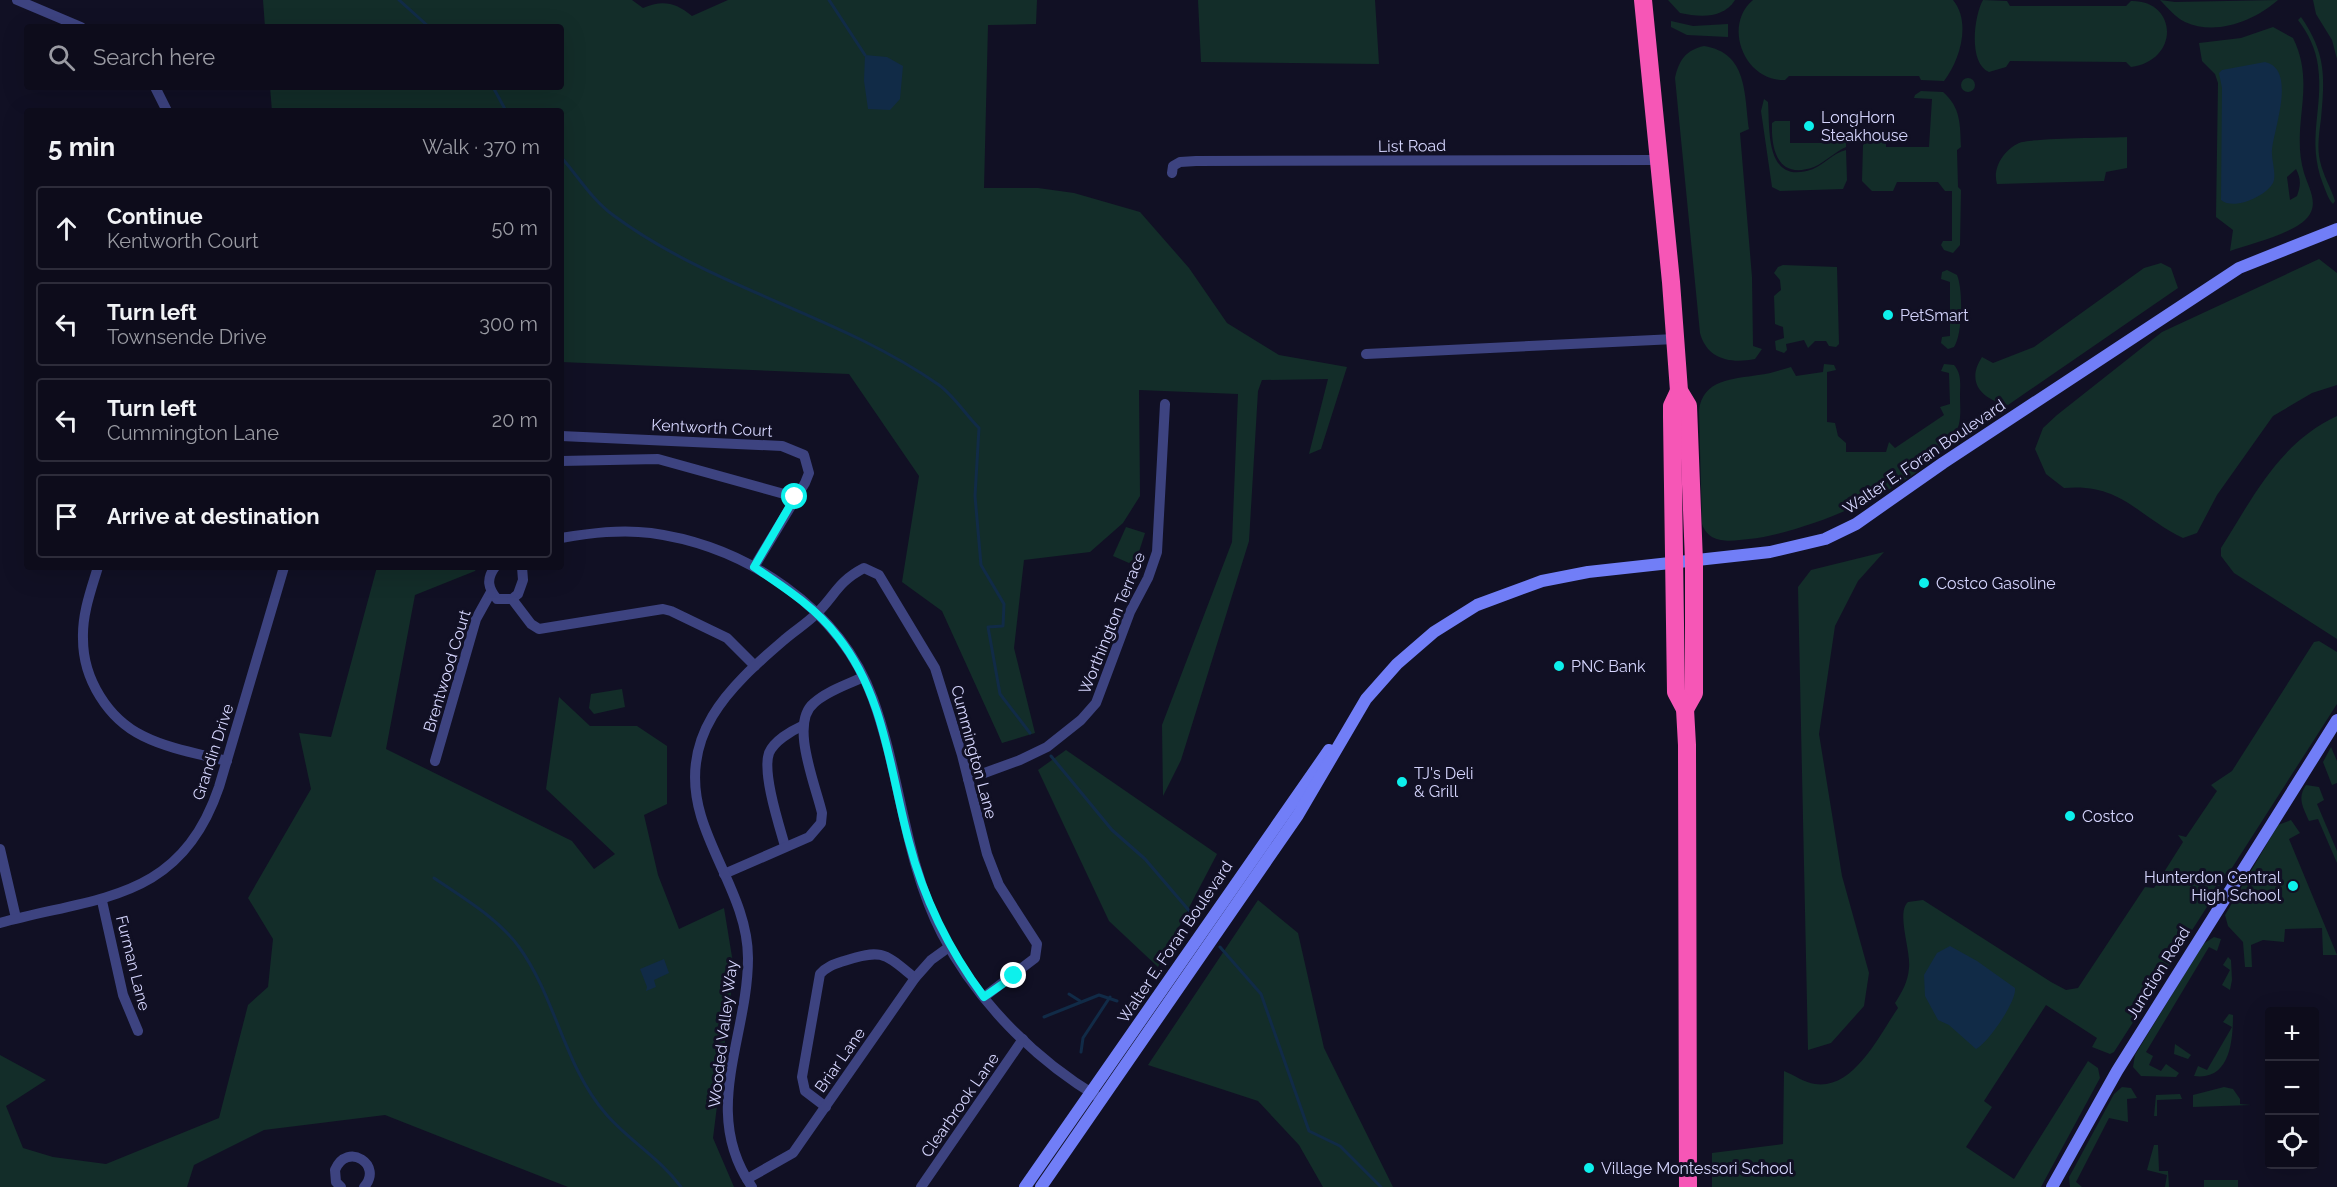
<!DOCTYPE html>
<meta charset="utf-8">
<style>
:root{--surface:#0d0c1b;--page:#161524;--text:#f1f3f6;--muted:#9a9ba3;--line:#2d2c3a}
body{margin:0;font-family:Raleway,sans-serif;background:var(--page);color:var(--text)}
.controls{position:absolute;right:18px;bottom:18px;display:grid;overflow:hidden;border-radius:6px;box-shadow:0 6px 24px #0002}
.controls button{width:54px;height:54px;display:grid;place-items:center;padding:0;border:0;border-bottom:2px solid var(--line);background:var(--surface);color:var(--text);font:30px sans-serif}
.stop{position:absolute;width:18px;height:18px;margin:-14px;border:4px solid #0df0ec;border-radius:50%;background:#fff}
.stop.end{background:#0df0ec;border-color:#fff;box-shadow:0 2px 6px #0008}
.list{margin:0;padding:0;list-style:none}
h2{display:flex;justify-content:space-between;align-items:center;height:78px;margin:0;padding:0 24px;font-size:26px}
h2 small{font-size:20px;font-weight:400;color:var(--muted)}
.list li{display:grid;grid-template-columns:39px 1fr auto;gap:18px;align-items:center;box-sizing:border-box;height:84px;margin:0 12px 12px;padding:0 12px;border:2px solid var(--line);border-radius:6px}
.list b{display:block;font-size:22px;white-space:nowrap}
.list p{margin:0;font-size:20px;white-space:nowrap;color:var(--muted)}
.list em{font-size:20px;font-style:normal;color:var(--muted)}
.icon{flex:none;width:33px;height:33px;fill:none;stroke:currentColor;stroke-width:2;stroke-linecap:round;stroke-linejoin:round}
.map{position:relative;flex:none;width:2337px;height:1187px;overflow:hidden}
.search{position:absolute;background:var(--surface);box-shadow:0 6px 24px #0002;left:24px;top:24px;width:540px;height:66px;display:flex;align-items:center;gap:15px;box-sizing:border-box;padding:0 21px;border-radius:6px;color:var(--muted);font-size:22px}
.panel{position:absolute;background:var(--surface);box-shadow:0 6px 24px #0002;left:24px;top:108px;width:540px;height:462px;border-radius:6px}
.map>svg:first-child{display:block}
.green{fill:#132d29;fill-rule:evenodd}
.water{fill:#112b47}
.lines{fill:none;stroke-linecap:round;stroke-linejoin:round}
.stream{stroke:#112b47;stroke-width:3}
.street{stroke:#3d4380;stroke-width:10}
.secondary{stroke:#717ef7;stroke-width:12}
.highway{stroke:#f656b6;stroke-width:18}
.route{stroke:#0df0ec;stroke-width:8}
.poi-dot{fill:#0df0ec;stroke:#111024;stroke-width:2}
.labels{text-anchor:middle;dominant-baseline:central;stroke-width:6;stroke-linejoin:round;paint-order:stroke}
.poi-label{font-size:16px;fill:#d5d5fd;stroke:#111024;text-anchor:start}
.street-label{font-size:16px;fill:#d5d5fd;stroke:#111024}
</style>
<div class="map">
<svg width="2337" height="1187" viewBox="0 0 2337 1187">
<rect width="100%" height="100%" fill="#111024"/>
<g class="green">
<path d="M263,0h369l11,8c19,-8 32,-6 49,8l36,-16h309l-1,24 -48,1 -4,163h54l36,5 66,19 49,56 38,55 52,32 68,12 -26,82 -12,5 19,-75 -66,1 -4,11 -9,150 -68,219 -18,36 -1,-71 70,-183 6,-148 -99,-4 1,106 -17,27 -33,29 -66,8 -10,88 21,85 -33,10 -60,-132 -40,-29 17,-106 -70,-102 -288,-12v-251h-289l-2,-24h291v-60h-296z"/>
<polygon points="1198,0 1375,0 1379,64 1201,62"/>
<path d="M1668,0h67c-12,19 -35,17 -55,13z"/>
<path d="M1753,0h200c19,23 6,62 -9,81l-23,-1 -2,-4h-130l-4,4c-40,2 -63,-54 -32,-80z"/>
<path d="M1983,0l24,1 3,5h116l5,-5c47,-1 49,60 0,66l-5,-5 -116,-1 -4,6 -17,5c-21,-9 -15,-56 -6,-72z"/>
<path d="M2160,0l15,2 103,-2c-24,21 -62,36 -93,22 -10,-5 -18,-15 -25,-22z"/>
<polygon points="2313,0 2337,0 2337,59 2332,40 2316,14"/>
<path d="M2301,17c25,36 24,60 20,102 -2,14 -4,29 -1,42 3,14 11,27 15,40l-2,3c-5,-5 -7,-13 -10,-20 -17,-45 1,-75 -5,-118 -2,-17 -10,-33 -20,-46z"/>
<polygon points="1671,21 1693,26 1728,24 1728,37 1687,35 1671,27"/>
<path d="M2273,27l20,11c24,48 -3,87 11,135 5,16 16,32 2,46 -14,15 -56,25 -76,32l3,-21 -17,-13 2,-134 -3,-9 -13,-13 -3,-18 42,-5zM2296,169c5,10 5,16 1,27l-7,4 -3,-23z"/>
<path d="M1704,46c44,7 40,48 45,83l-9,4 12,144 1,69 9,3 -7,10c-25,5 -48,0 -55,-26l-25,-255c4,-18 11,-28 29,-32z"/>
<circle cx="1968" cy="85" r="7"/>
<path d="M1921,91l22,1c18,16 17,32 18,55l-4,3 1,37 3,3 -1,55 -7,8 -9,-3 -3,-5 2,-4h9v-50h-7l-7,-9h-41l-4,9h-21l-10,-10 1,-36 7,-6h16v8h43l3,-48 -18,-1 1,-3z"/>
<path d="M1764,99l4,3c2,29 -3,84 45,67 12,-5 20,-16 33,-19l1,30 -4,9 -63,2 -8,-4 -11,-76z"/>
<path d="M1775,121h15v22h32v-10l16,-2 8,5v11c-11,5 -21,15 -32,20 -36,13 -43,-17 -42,-44z"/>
<path d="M2127,137v31l-21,4 -2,9 -107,3c-5,-16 7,-34 22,-41 10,-5 91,-5 108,-6z"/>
<path d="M2319,259l18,14v112l-25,8 -39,23 -56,79 -20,38 -14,5c-46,-22 -61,-55 -119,-50l-18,-14 -11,-25 8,-21 14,-13 105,-83z"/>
<path d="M2161,263l10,5 7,20 -170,117c-25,-5 -43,-22 -26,-48l11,6 41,-16 110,-79z"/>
<polygon points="1783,265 1837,267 1839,344 1836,347 1829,346 1826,341 1815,341 1808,348 1804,340 1786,344 1787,350 1784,353 1776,350 1775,341 1784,338 1783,327 1775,324 1774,296 1781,290 1780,280 1774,273 1778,267"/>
<path d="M1947,270l10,5c6,14 6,59 -3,72l-6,2 -7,-6 1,-6 8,-1v-54l-9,-3 1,-7z"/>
<path d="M1824,364l10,1 2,5 -9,2v50l8,1 3,13 8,7v9h40l3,-10 6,6 49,-33 -4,-8 10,-3 -1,-31 -8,-2 3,-7 10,1c8,9 6,20 6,31 0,11 2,25 -4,36 -28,52 -150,101 -207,107 -17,2 -40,6 -47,-15l-3,-113c3,-32 35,-32 59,-36 12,-1 22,-5 33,-8l5,9 27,-4z"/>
<path d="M2337,416v223l-103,-66 -13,-17v-8c33,-52 58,-105 116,-132z"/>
<polygon points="1126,527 1145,533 1137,558 1129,563 1113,556"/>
<polygon points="1884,552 1858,581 1835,626 1819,734 1842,876 1869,973 1864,1006 1831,1043 1808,1050 1798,587 1811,570"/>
<polygon points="377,567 477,567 475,571 415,595 386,749 572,841 594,869 615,854 546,789 559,697 590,726 637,726 667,746 667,804 644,815 658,875 679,929 724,908 734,969 713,1138 734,1187 568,1187 385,1115 264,1130 194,1165 187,1187 0,1187 0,1055 46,1080 6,1106 23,1148 53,1157 106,1164 219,1118 248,1005 268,987 273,939 248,898 311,789 299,733 331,737"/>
<path d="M2319,641l18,11v52l-223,348 -4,2 -18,-7 5,-9 -51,-33 -62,96 8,6 -26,40 48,32 74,-118 10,7 2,10 -59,109h-329v-34l71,-9 1,-73c10,4 21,12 31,13 39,6 65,-50 83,-76l-3,-5c7,-11 13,-21 14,-35 2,-18 -13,-55 -1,-66l15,-2 128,82 15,8 12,-2 67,-101 9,1 29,-46 -5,-7 8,2 31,-46 -6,-6 21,-14 82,-129z"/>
<polygon points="622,689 625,707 594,714 589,708 591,694"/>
<polygon points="2331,747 2337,761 2337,783 2332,785 2323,762"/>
<polygon points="1066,750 1217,854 1158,967 1109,921 1038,770"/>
<path d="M2306,785l13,2 5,13 -7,4 20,47v12l-19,-44 -9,2c-6,-14 -12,-23 -3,-36z"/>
<polygon points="2291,820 2300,833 2289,839 2337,955 2323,955 2322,928 2285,929 2284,942 2263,940 2251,945 2252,967 2245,967 2243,942 2228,926 2225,915 2278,825"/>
<polygon points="1258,900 1298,933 1324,1048 1393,1187 1323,1187 1299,1145 1258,1101 1148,1065"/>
<polygon points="2214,937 2221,939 2217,951 2209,947 2146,1052 2153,1056 2149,1065 2161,1071 2166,1064 2179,1073 2176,1077 2141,1076 2133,1067 2135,1055 2203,944"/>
<polygon points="2228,957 2231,960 2232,980 2230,990 2222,985 2230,970 2223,965"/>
<path d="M2229,1014l4,1c0,26 -3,66 -39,61l4,-10 9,4 25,-43 -9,-5z"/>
<polygon points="2175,1044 2191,1055 2188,1059 2174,1054"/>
<polygon points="2122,1087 2131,1088 2137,1098 2127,1099 2128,1122 2109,1118 2076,1182 2082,1187 2070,1187 2069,1177 2073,1170 2114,1094"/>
<polygon points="2224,1087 2233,1089 2240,1099 2240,1104 2251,1105 2193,1107 2193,1095"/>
<polygon points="2156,1095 2180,1094 2182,1099 2157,1100 2157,1116 2154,1116"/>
<polygon points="2154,1145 2158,1145 2159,1171 2168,1171 2169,1187 2165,1187 2167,1175 2147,1170"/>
<polygon points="2238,1180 2238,1187 2204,1187 2204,1180"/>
</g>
<g class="water">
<polygon points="865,55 887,57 903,66 900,99 890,110 868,109 864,81"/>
<path d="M2265,62c32,7 9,66 7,88 -1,10 5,24 1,33 -7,13 -39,28 -52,17l1,-112 -3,-15 3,-3z"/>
<path d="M1950,946l27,15 38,27c2,13 -27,55 -39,61l-27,-24 -11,-5 -13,-24 -1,-21 13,-22z"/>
<polygon points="664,959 669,973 654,980 656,987 646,991 647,987 640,969"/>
</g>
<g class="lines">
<g class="stream">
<polyline points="399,0 429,27"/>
<polyline points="829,0 865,55"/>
<polyline points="493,87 506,111"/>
<path d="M561,157c16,18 32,44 52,58 99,74 225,99 326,170 15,11 27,30 40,43l-4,68 6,69 23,39 -1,22 -15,1 12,67 30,39"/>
<polyline points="1051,756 1112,830 1145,859 1192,914"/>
<path d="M434,878c29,20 64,40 85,69 37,51 45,119 87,167 23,27 52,42 75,73"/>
<polyline points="1220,947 1261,994 1309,1131 1340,1146 1381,1187"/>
<polyline points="1069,994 1080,1001"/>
<polyline points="1044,1017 1099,995 1117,1001"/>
<polyline points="1081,1052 1083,1038 1110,997"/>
</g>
<g class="street">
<polyline points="17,0 81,27"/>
<polyline points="155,87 167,111"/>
<polyline points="1172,173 1173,166 1180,162 1196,161 1659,160"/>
<polyline points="1366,354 1675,339"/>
<polyline points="561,436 782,446 804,455 809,473 805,483 754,567"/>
<polyline points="561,461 658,459 795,497"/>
<path d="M561,538c30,-5 60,-9 90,-5 95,13 189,75 222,166 28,77 31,161 69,235 34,66 92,125 156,163"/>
<path d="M98,567c-7,23 -16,47 -15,72 0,40 25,80 60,97 26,13 57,18 84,25"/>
<path d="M495,567c-9,12 -7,21 2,32h15l6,-5 5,-14 -1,-13"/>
<polyline points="512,599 531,624 539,629 663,609 671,611 727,638 755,666"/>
<polyline points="435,761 476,619 491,592"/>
<polyline points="968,779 1020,760 1047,747 1081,720 1096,703 1130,612 1148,578 1157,552 1165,404"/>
<path d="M785,846c-6,-21 -23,-73 -16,-93 5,-12 22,-22 33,-27"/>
<polyline points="0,849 16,918"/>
<path d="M724,874l85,-37 12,-14 1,-10c-6,-27 -33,-90 -8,-110 13,-12 33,-18 49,-26"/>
<polyline points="102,901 123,995 138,1031"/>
<path d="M0,923c98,-27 180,-21 219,-136l65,-220"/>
<path d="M826,1107l-21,-16 -3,-14 18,-103c7,-8 15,-10 24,-13 39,-13 41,-7 71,17"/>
<polyline points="747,1179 793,1153 915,978 931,960 949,947"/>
<path d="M341,1187l-5,-5 -1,-12c12,-29 49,-5 29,17"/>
<path d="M752,1187c-52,-75 -4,-149 -4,-229 0,-51 -33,-95 -47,-142 -24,-80 27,-128 83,-176 10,-9 22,-16 32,-26 19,-18 21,-32 48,-46l15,7 56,93 27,87 25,99 12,31 38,59 -2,14 -51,39"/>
<polyline points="921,1187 1023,1039"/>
</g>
<g class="secondary">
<polyline points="1025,1187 1329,750"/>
<polyline points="1041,1187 1298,815 1366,699 1397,664 1434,632 1477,605 1542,581 1588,572 1770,552 1825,539 1856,524 1943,463 2239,268 2337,229"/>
<polyline points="2052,1187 2117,1071 2337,720"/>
</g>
<g class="highway">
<polyline points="1643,0 1671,282 1679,391 1688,406 1694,562 1694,693 1685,709"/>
<polyline points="1679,391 1672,406 1672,417 1676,692 1685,709 1687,745 1688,1187"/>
</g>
</g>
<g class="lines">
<path class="route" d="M795,497l-41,70c31,21 61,40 84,70 47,59 52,135 71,205 15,58 40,108 75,155l30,-21"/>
</g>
<g class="poi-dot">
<circle cx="1809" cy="126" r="6"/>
<circle cx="1888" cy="315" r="6"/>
<circle cx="1924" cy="583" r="6"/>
<circle cx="1559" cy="666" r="6"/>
<circle cx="1402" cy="782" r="6"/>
<circle cx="2070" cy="816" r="6"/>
<circle cx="2293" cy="886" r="6"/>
<circle cx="1589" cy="1168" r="6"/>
</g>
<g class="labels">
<g class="poi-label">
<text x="1821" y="117">LongHorn<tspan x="1821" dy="18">Steakhouse</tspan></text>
<text x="1900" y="315">PetSmart</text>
<text x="1936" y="583">Costco Gasoline</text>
<text x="1571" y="666">PNC Bank</text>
<text x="1414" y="773">TJ's Deli<tspan x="1414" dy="18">&amp; Grill</tspan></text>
<text x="2082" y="816">Costco</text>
<text x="2281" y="877" text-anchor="end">Hunterdon Central<tspan x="2281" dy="18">High School</tspan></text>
<text x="1601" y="1168">Village Montessori School</text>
</g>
<g class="street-label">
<text transform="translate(1412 146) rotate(-1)">List Road</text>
<text transform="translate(712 428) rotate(3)">Kentworth Court</text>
<text transform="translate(1924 457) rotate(-34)">Walter E. Foran Boulevard</text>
<text transform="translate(1112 623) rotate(-68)">Worthington Terrace</text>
<text transform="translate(447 671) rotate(-73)">Brentwood Court</text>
<text transform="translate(213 752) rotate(-72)">Grandin Drive</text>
<text transform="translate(974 752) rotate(75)">Cummington Lane</text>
<text transform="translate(1175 942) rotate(-56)">Walter E. Foran Boulevard</text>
<text transform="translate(133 963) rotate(76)">Furman Lane</text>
<text transform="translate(2158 973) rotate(-58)">Junction Road</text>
<text transform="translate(723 1034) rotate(-83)">Wooded Valley Way</text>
<text transform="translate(840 1060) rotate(-55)">Briar Lane</text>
<text transform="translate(960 1105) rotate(-55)">Clearbrook Lane</text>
</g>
</g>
</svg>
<div class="controls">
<button>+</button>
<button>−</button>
<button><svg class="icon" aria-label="locate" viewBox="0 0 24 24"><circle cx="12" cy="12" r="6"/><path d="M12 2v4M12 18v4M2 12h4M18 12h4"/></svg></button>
</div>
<div class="stop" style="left:795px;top:497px"></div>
<div class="stop end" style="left:1014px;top:976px"></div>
<div class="search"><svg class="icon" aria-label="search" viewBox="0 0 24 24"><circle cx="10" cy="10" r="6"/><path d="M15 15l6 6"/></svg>Search here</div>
<section class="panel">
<h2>5 min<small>Walk · 370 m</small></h2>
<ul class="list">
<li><svg class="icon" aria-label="ahead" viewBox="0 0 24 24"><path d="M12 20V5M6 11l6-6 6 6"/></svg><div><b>Continue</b><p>Kentworth Court</p></div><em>50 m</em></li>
<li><svg class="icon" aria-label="left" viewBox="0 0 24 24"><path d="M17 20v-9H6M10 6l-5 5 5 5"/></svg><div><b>Turn left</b><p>Townsende Drive</p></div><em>300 m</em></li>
<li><svg class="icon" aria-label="left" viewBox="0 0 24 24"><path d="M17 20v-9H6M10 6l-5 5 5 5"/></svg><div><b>Turn left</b><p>Cummington Lane</p></div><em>20 m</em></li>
<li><svg class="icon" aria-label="arrive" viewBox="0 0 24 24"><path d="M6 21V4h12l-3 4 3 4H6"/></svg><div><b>Arrive at destination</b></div></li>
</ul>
</section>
</div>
